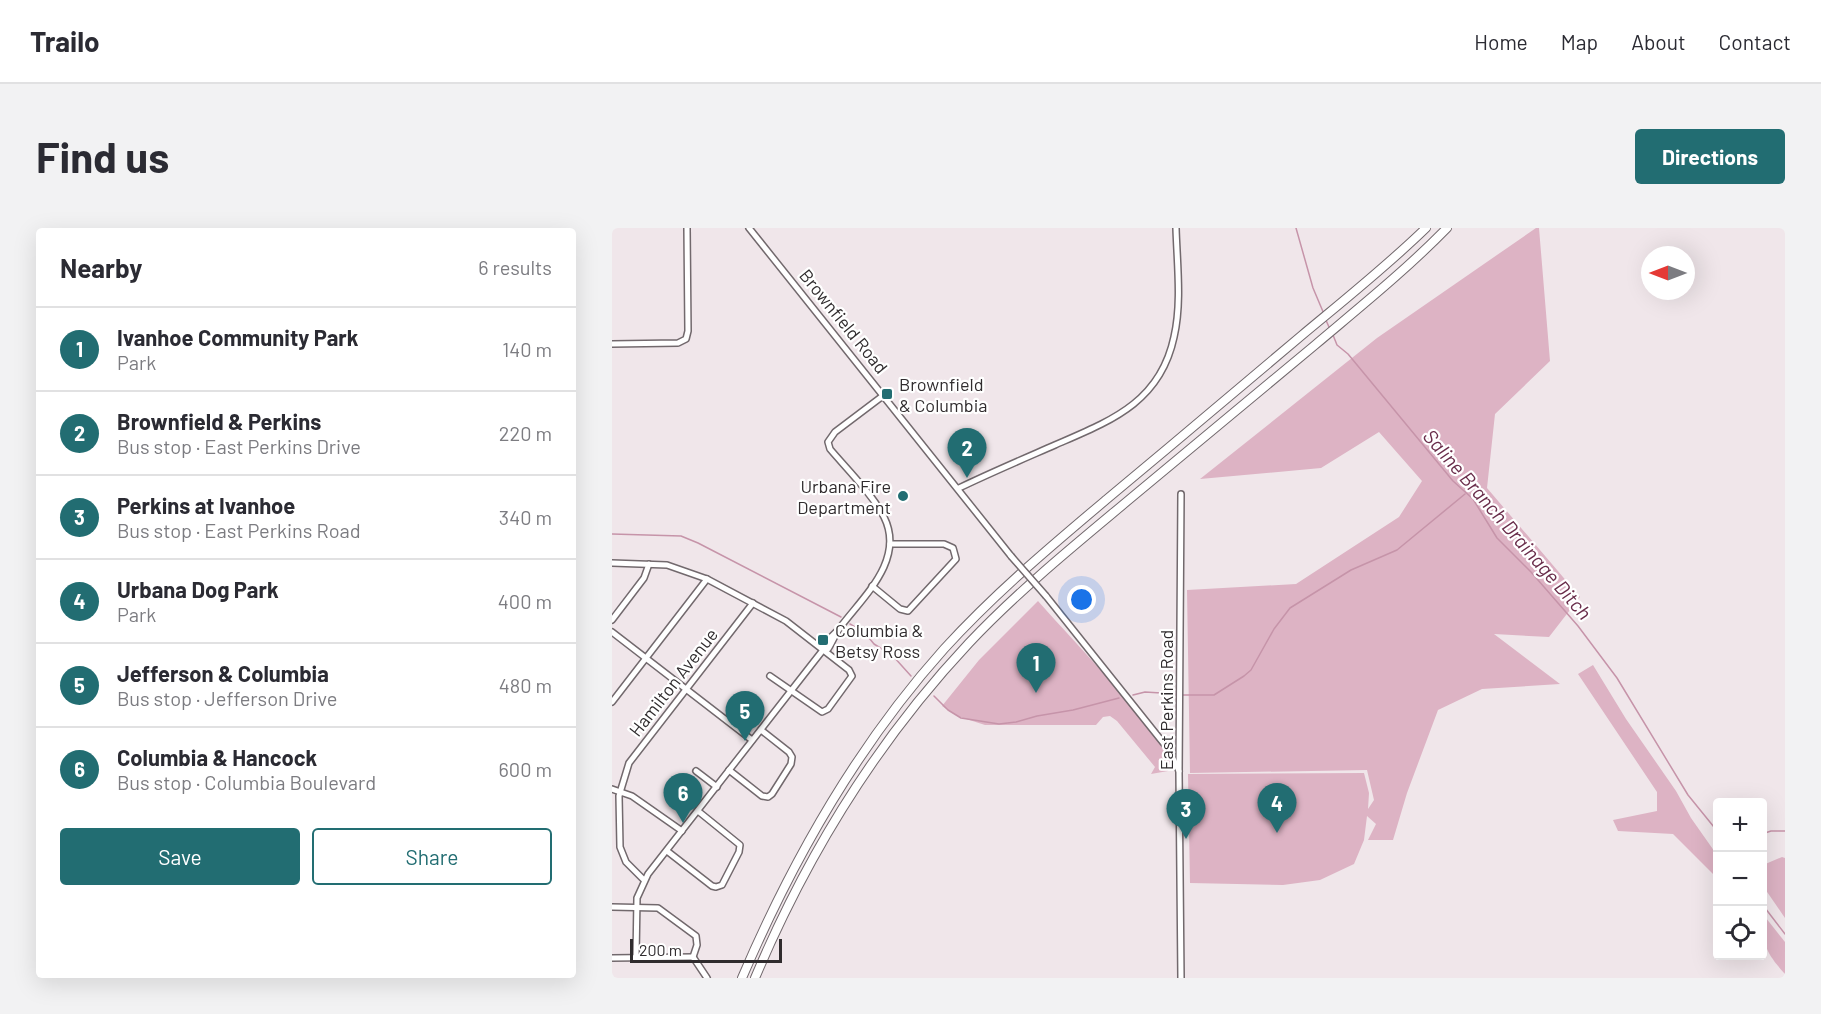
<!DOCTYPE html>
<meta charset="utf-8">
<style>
:root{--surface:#fff;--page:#f2f2f3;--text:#2b2b33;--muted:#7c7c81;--line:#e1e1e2;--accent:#226d72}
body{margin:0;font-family:Barlow,sans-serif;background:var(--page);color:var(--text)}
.controls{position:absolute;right:18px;bottom:18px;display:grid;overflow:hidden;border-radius:6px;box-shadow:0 6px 24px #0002}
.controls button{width:54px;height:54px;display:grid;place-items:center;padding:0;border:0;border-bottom:2px solid var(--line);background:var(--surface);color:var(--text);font:30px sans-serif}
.compass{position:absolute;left:1029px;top:18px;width:54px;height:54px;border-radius:50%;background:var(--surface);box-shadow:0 6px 24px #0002;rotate:270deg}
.scale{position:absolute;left:18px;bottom:15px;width:152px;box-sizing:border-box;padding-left:6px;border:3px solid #302c2e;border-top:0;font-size:16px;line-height:21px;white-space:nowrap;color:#302c2e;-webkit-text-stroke:4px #fff;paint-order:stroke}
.you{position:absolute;left:470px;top:372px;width:21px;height:21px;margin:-15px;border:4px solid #fff;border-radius:50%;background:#1a73e8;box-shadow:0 0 0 9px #1a73e833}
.badge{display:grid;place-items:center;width:39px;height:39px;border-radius:50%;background:var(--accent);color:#fff;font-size:20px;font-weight:700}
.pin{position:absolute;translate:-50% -50px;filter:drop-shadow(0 2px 3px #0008)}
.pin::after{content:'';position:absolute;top:32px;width:21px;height:18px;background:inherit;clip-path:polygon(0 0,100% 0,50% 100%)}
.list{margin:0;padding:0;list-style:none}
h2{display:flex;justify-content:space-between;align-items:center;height:78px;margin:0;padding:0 24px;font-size:26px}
h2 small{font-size:20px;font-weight:400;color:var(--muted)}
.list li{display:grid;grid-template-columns:39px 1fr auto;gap:18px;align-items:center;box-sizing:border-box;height:84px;padding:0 24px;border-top:2px solid var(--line)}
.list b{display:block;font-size:22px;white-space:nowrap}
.list p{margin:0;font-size:20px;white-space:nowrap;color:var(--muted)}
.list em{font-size:20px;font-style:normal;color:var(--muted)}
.actions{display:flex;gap:12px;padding:18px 24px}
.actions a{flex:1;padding:14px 0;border:2px solid var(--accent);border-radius:6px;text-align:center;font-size:21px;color:var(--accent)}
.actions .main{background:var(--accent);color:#fff}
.icon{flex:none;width:33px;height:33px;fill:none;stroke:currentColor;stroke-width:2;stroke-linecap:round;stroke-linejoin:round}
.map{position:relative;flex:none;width:1173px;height:750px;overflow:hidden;border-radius:6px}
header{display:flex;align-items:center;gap:36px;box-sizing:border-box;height:84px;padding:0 30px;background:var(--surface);border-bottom:2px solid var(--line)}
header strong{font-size:28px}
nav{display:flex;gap:33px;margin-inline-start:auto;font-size:21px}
.intro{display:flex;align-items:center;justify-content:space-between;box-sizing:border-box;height:144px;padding:0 36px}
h1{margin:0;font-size:42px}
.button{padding:15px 27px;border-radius:6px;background:var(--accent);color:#fff;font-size:21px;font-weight:700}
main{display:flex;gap:36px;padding:0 36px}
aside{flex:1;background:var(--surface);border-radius:6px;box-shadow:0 6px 24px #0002}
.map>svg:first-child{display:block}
.green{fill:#ddb3c4}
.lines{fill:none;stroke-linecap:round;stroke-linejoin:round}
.stream{stroke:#c694a9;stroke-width:1.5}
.minor-casing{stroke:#72696d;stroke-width:8}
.highway-casing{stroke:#72696d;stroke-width:10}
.minor{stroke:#fff;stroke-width:5}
.highway{stroke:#fff;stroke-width:8}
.minor-bridge-casing{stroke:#72696d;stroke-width:8;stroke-linecap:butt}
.minor-bridge{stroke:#fff;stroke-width:5}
.poi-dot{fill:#226d72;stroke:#fff;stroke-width:2}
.labels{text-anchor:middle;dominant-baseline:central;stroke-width:4.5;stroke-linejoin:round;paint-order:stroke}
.street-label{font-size:18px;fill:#302c2e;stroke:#fff}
.poi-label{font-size:18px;fill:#302c2e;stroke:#fff;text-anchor:start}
.water-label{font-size:20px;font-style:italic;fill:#692c4a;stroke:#fff}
</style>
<header>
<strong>Trailo</strong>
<nav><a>Home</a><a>Map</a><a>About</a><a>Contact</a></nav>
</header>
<div class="intro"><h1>Find us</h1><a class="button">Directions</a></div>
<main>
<aside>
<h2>Nearby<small>6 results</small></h2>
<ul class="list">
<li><span class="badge">1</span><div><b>Ivanhoe Community Park</b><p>Park</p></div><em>140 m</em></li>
<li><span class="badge">2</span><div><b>Brownfield &amp; Perkins</b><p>Bus stop · East Perkins Drive</p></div><em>220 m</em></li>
<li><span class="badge">3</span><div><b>Perkins at Ivanhoe</b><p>Bus stop · East Perkins Road</p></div><em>340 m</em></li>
<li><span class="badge">4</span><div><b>Urbana Dog Park</b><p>Park</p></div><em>400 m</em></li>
<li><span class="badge">5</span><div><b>Jefferson &amp; Columbia</b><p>Bus stop · Jefferson Drive</p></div><em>480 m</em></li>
<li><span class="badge">6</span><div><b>Columbia &amp; Hancock</b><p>Bus stop · Columbia Boulevard</p></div><em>600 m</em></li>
</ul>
<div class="actions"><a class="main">Save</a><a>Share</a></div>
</aside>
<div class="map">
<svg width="1173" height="750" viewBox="0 0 1173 750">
<rect width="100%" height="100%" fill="#f0e6ea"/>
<g class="green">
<polygon points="924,0 927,0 938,133 883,186 875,260 968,369 937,409 882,406 948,456 870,461 826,482 795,565 781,612 756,612 764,596 755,588 752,612 742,636 708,652 671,657 578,655 576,546 752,545 757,565 756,581 762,572 755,542 578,545 575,362 684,356 787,289 810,253 767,204 709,240 588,251 765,110"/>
<path d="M426,373c46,52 97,102 134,161l-4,9 -17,3 4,-7 -38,-46 -7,-5 -7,1 -7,8h-111l-28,-9 -15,-10 37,-46z"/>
<polygon points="981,437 1014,491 1064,563 1079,590 1105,627 1105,650 1061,606 1006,603 1001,592 1045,583 1045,564 966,446"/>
<polygon points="1170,629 1173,630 1173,690 1151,658 1151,637"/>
<path d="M1150,685l23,29v32c-20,-22 -23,-31 -23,-61z"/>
</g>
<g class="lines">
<g class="stream">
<polyline points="684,0 701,60 712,86"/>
<polyline points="713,90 717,99"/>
<polyline points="721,107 725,117 736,126 841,253 861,271 885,310 919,344 966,398 1005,450 1076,567 1106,604"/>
<polyline points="0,306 69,308 86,315 229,389"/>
<polyline points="238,396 253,405 262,416 281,428 299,448"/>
<polyline points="521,467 533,464 565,466"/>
<polyline points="570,467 602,467 632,448 639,442 662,401 678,380 739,342 785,322 853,266"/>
<polyline points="322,468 336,482 349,490 387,496 404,494 425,488 461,482 507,470"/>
<polyline points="1150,606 1159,603 1173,603"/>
<polyline points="1150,676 1173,706"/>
</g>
<g class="minor-casing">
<g id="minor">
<polyline points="137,0 399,328"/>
<polyline points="0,116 66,115 74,111 76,103 75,0"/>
<path d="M347,260c31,-15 64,-29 96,-43 55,-24 105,-42 119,-108 8,-34 3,-74 2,-109"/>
<polyline points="0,335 55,337 95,351 174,393 237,442 240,448 216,481 210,484 158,448"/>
<polyline points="260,358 288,381 296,383 344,331 341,320 332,316 278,316"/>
<polyline points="434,368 557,522 567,543"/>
<polyline points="0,392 32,350 37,336"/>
<polyline points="0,404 140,512"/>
<polyline points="211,422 211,417 225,403"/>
<polyline points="0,474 95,351"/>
<polyline points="117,542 150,568 156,569 160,566 179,536 180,529 177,524 149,502"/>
<polyline points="84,543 105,559"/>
<polyline points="0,561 20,568 70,603"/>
<polyline points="55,623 100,658 104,659 110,657 127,624 128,617 86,583"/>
<polyline points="32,652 14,634 8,619 7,568 17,535 141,375"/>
<polyline points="0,679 46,680 84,708 85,717 81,729"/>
<polyline points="81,729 95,750"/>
<polyline points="0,730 81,729"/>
<path d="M24,730l1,-60 11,-24 164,-210 11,-14 5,-1c5,-8 8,-17 14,-24 23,-30 63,-66 42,-108 -11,-22 -38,-49 -54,-68l-2,-7 7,-10 49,-37"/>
<polyline points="569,750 567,545 569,266"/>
</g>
</g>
<g class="highway-casing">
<g id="highway">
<path d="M130,750c51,-119 115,-232 202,-329 50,-55 106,-102 163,-150 65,-54 130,-109 194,-163 42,-35 86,-70 125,-108"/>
<path d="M143,750c52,-123 122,-237 214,-335 50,-53 107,-99 162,-145 61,-51 122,-102 184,-153 45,-38 91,-75 132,-117"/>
</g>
</g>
<use href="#minor" class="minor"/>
<use href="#highway" class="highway"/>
<g class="minor-bridge-casing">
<polyline id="minor-bridge" points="399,328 434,368"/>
</g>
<use href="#minor-bridge" class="minor-bridge"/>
</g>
<g class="poi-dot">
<rect x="269" y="160" width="12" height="12" rx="3"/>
<circle cx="291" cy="268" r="6"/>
<rect x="205" y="406" width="12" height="12" rx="3"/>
</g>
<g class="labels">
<g class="street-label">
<text transform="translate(232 93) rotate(51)">Brownfield Road</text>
<text transform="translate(61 454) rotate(-52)">Hamilton Avenue</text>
<text transform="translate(554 472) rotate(-90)">East Perkins Road</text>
</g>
<g class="poi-label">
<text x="287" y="156">Brownfield<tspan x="287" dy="21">&amp; Columbia</tspan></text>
<text x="279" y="258" text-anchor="end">Urbana Fire<tspan x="279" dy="21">Department</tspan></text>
<text x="223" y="402">Columbia &amp;<tspan x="223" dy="21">Betsy Ross</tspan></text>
</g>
<g class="water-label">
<text transform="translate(896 296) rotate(49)">Saline Branch Drainage Ditch</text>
</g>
</g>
</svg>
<div class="controls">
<button>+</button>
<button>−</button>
<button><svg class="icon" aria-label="locate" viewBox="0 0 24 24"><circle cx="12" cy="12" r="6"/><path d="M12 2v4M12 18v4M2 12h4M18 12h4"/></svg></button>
</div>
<svg class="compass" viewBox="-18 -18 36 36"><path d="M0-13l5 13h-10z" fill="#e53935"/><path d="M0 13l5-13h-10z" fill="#7c7c81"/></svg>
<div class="scale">200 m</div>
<div class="you"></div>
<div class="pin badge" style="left:424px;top:465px">1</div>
<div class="pin badge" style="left:355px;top:250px">2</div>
<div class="pin badge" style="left:574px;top:611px">3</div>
<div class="pin badge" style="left:665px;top:605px">4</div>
<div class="pin badge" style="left:133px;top:513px">5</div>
<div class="pin badge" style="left:71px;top:595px">6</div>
</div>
</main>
